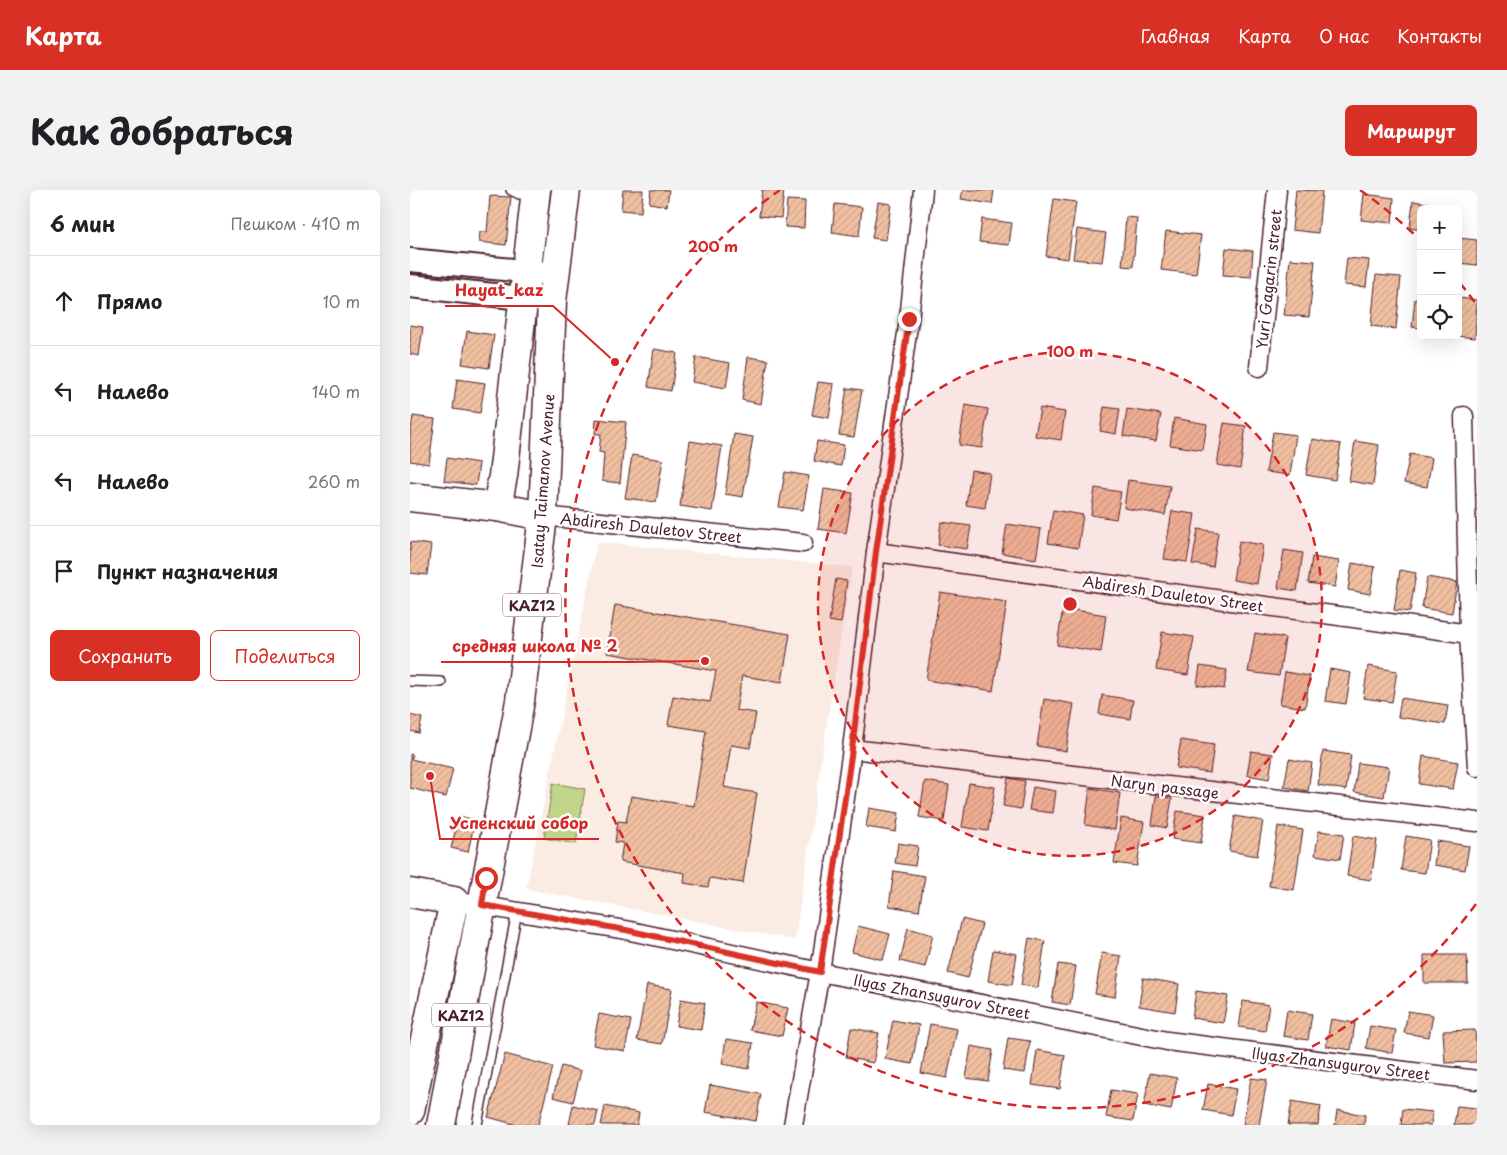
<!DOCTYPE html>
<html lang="ru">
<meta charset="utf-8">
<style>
:root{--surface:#fff;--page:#f2f2f2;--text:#202124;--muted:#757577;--line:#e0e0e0;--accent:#d93025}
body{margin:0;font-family:"Playpen Sans",sans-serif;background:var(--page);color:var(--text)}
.controls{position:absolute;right:15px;top:15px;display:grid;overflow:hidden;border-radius:8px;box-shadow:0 5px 20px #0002}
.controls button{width:45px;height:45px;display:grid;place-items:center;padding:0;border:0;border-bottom:1px solid var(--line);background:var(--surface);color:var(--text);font:25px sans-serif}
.stop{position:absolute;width:15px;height:15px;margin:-11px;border:4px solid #d93025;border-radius:50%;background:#fff}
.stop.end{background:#d93025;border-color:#fff;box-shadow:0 1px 5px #0008}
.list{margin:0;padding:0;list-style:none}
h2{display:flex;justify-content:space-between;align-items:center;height:65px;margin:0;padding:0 20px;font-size:21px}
h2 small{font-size:16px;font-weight:400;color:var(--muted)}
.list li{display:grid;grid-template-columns:32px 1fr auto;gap:15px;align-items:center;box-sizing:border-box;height:90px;padding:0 20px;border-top:1px solid var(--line)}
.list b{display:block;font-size:19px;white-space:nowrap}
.list em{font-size:16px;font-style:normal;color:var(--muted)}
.actions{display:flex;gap:10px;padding:15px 20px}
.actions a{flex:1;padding:11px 0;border:1px solid var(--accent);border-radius:8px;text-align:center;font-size:18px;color:var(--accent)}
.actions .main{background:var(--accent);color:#fff}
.icon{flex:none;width:28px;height:28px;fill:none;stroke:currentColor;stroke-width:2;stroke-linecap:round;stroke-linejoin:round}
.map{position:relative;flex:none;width:1067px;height:935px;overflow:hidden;border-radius:8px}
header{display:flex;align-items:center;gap:30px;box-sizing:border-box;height:70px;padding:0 25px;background:var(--accent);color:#fff}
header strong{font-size:24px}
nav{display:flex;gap:28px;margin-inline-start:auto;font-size:18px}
.intro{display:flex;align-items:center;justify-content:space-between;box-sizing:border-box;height:120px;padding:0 30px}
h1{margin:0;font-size:35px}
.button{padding:12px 22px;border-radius:8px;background:var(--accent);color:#fff;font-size:18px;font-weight:700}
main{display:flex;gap:30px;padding:0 30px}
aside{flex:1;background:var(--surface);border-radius:8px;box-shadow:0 5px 20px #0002}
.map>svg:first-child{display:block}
.built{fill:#fbece3}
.grass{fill:#c0d48a;stroke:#857a5a}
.building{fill:url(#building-hatch);stroke:#4a1f2b}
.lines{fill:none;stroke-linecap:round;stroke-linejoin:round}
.service-casing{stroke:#4a1f2b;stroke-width:12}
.minor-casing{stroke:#4a1f2b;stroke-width:21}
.tertiary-casing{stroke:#4a1f2b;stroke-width:26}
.primary-casing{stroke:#4a1f2b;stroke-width:31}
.service{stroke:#fff;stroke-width:9}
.minor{stroke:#fff;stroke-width:18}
.tertiary{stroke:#fff;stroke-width:22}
.primary{stroke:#fff;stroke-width:28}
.route{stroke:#d93025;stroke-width:6}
.ring{fill:none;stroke:#d62828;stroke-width:2.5;stroke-dasharray:9 6}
.labels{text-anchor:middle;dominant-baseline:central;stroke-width:5;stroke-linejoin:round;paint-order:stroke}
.shield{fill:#fff;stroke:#80626b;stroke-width:1}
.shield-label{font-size:14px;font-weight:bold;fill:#4a1f2b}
.street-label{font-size:15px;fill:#4a1f2b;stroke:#fff}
.centre{fill:#d62828;stroke:#fff;stroke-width:2.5}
.ring-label{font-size:15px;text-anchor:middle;font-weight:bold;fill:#d62828;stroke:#fff;stroke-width:5;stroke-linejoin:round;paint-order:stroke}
.leader{fill:none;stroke:#d62828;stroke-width:2}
.callout-dot{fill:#d62828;stroke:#fff;stroke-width:2}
.callout-label{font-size:16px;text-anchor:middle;font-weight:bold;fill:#d62828;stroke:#fff;stroke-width:5;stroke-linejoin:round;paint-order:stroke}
</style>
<header>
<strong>Карта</strong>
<nav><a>Главная</a><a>Карта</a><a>О нас</a><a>Контакты</a></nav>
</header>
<div class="intro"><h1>Как добраться</h1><a class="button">Маршрут</a></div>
<main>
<aside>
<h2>6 мин<small>Пешком · 410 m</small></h2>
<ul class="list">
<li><svg class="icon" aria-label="ahead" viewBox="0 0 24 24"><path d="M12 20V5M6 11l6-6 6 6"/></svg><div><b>Прямо</b></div><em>10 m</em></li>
<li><svg class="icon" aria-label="left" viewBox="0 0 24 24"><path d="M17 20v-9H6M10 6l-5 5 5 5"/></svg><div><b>Налево</b></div><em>140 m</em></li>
<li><svg class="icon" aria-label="left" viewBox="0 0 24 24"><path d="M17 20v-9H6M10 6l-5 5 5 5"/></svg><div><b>Налево</b></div><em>260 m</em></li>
<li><svg class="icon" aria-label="arrive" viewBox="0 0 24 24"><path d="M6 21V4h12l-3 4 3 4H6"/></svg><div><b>Пункт назначения</b></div></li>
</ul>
<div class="actions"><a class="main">Сохранить</a><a>Поделиться</a></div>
</aside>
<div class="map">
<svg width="1067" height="935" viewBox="0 0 1067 935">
<defs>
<pattern id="building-hatch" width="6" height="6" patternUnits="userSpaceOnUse" patternTransform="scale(1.25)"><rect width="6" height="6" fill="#f1c0a1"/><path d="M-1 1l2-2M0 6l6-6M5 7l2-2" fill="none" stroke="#d0a58b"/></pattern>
</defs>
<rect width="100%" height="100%" fill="#fff"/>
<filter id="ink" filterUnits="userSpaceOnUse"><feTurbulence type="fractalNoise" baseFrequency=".02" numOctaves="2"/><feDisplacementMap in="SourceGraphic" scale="10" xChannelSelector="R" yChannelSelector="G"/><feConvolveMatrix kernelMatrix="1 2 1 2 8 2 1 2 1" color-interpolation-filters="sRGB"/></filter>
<g filter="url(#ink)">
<polygon class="built" points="187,352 442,377 412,565 385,750 116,699"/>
<polygon class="grass" points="143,593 175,599 166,654 134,648"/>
<g class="building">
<polygon points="213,0 233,0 231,22 211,20"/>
<polygon points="241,0 259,0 257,16 239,13"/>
<polygon points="352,0 374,0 371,28 349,26"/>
<polygon points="553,0 584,0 582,14 551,9"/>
<polygon points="886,0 912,1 908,43 882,40"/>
<polygon points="954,4 984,8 982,33 951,30"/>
<polygon points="80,6 101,7 96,55 69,52 70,42 77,42"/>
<polygon points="644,9 666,12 658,69 636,66"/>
<polygon points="377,10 395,11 394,38 375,37"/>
<polygon points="1003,11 1031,15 1031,19 1011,19 1011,40 1000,38"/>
<polygon points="468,12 481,14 476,50 462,48"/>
<polygon points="425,14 452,17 449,46 422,42"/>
<polygon points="716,27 727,28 723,77 712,76"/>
<polygon points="572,29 602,33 599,55 569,52"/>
<polygon points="667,39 696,43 692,72 663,69"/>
<polygon points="756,41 791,45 786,84 751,80"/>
<polygon points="1048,48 1067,50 1067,75 1049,73"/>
<polygon points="816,58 843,61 841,87 813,85"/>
<polygon points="937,68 959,70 956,97 934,95"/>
<polygon points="880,69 905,71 899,127 874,125"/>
<polygon points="966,85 991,87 986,139 961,136"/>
<polygon points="1048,108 1067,110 1065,148 1047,146 1048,146"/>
<polygon points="1005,109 1011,110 1011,138 1002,137"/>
<polygon points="0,135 13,137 9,166 0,164"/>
<polygon points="57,141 84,145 79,178 52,174"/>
<polygon points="244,159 267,163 261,201 238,197"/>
<polygon points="286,167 320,173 316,198 282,192"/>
<polygon points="338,167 358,170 351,214 332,210"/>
<polygon points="47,189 75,193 70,223 43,219"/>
<polygon points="408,192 424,194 419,228 402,225"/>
<polygon points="437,198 452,200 444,247 429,245"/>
<polygon points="555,215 578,219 572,258 549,255"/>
<polygon points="694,217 710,219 706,244 690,241"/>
<polygon points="630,218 655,222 651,250 625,246"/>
<polygon points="717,219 751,224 746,251 713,246"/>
<polygon points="3,226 25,229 19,274 0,271 0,246"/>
<polygon points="764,228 797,234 793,260 760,255"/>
<polygon points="186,229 216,232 210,293 192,291 194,263 189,262 191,244 185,244"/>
<polygon points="814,233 836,236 830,279 807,275"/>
<polygon points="863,242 886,245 880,285 856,282"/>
<polygon points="324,244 343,247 333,307 315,304"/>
<polygon points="902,249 931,254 925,290 896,285"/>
<polygon points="280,251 312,256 302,321 270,316"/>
<polygon points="407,251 434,255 431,276 404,271"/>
<polygon points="945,251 969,255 963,295 939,291"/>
<polygon points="1000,264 1022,268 1017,297 994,293"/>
<polygon points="222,265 253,270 246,312 215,308"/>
<polygon points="37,268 69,273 66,295 34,291"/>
<polygon points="561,280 580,283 575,318 556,315"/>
<polygon points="375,282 399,286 393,320 369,317"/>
<polygon points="718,290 760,296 755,325 714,318"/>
<polygon points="685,298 711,302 706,329 681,325"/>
<polygon points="414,299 443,303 436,343 408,339"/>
<polygon points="643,320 673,325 668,358 638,353"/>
<polygon points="762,321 785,324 777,372 754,369"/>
<polygon points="531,332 561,336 557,359 528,355"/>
<polygon points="597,334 631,339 626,369 592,363"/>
<polygon points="788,339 808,342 803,377 782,374"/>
<polygon points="829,351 853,355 847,394 823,390"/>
<polygon points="0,352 21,355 17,385 0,383"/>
<polygon points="874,360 893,363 887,401 868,398"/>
<polygon points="902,367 929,371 925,397 898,393"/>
<polygon points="942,373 965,377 960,404 938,400"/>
<polygon points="990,380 1006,383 1000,422 984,420"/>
<polygon points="1017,387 1047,392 1042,423 1012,418"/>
<polygon points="426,389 437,391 431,433 419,431"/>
<polygon points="530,402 597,412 583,501 516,490"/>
<polygon points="205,415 380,444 372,492 332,486 326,520 346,523 340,558 321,555 314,597 347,603 333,693 300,688 298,697 274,693 275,683 210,672 213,653 205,652 208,631 216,632 221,606 284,616 296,541 258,535 263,506 300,512 306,481 197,463"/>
<polygon points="653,418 696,425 691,462 647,455"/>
<polygon points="752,442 784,447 778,485 746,480"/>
<polygon points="845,443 875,448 869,486 838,482"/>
<polygon points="790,476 817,480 814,499 787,495"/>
<polygon points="958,476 987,481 982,512 953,508"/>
<polygon points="920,479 941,483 936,514 915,511"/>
<polygon points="875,482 900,486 895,518 870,514"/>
<polygon points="692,505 723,510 720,529 689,524"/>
<polygon points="991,508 1038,515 1035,534 988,527"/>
<polygon points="634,509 664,514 656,561 627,556"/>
<polygon points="0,525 12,528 9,543 0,541"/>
<polygon points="771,550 804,555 800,583 766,578"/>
<polygon points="841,561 863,564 859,589 837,585"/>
<polygon points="913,561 941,565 936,600 908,595"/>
<polygon points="0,564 3,565 1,569 43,579 36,607 0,598"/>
<polygon points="1013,566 1048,572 1043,599 1009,594"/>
<polygon points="879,569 902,573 898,601 874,597"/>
<polygon points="948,573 979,577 974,607 944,602"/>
<polygon points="598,588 615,591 611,619 593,616"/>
<polygon points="515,591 539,595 534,631 509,627"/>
<polygon points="559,593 585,597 578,641 552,637"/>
<polygon points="623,597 646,601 643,623 619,620"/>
<polygon points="680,598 710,603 705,640 675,635"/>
<polygon points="746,606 762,608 757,638 742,635"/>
<polygon points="459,618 489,623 486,642 456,637"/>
<polygon points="767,621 795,625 791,653 762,649"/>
<polygon points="49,626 65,630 58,662 41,658"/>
<polygon points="825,626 853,631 847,666 819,661"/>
<polygon points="711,628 734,632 727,676 704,673"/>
<polygon points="868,636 893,640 884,700 859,696"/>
<polygon points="909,641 934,644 930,669 905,665"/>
<polygon points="943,646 967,650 961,690 937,686"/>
<polygon points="996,646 1020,650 1015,683 991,680"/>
<polygon points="1027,651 1059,656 1055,680 1024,675"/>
<polygon points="488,653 508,656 505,676 485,673"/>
<polygon points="484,681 515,686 509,721 479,716"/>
<polygon points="552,729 572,734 558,788 538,783"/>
<polygon points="448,736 480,744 473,770 442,762"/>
<polygon points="498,738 523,745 515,777 490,771"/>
<polygon points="619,748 635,751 628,798 611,795"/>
<polygon points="583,760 607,764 602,795 578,791"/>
<polygon points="692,763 711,766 705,807 685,804"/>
<polygon points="1014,765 1057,765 1058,793 1014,793"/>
<polygon points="648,774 666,776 660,815 642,812"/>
<polygon points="733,788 769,794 765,822 729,816"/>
<polygon points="237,795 262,799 252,854 227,850"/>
<polygon points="786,801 818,806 813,833 782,828"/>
<polygon points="271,809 295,813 291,840 266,836"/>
<polygon points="833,811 859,815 855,841 829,837"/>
<polygon points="346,812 378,818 372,846 340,840"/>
<polygon points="877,820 902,824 898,850 873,846"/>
<polygon points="998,821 1023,825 1019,847 994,843"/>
<polygon points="189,824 221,830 215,861 183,855"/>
<polygon points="921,829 945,833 941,860 916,856"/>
<polygon points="483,830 509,835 502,874 475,869"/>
<polygon points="520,834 547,839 537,888 511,883"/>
<polygon points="960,836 986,840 982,863 956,858"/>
<polygon points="441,838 469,843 463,873 436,867"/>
<polygon points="1065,840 1067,872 1035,873 1033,841"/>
<polygon points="598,848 620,851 615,883 593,880"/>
<polygon points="316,849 343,853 339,879 312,874"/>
<polygon points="561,856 583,860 578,891 556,888"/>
<polygon points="627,860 655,865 650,899 622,895"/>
<polygon points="95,864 143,877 128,935 107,935 78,927"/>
<polygon points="151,876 171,881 163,912 143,907"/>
<polygon points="740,883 767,888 761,920 734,915"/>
<polygon points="841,888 857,890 849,935 833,935"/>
<polygon points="798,894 826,899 821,925 793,920"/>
<polygon points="300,895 351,904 346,931 295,922"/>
<polygon points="701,900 728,904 723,931 696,927"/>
<polygon points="882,911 911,916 908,935 878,935"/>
<polygon points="163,915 188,921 185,935 159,935"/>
<polygon points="195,916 229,923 227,935 191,935"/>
<polygon points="1047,916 1067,918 1067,935 1044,935"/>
<polygon points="993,919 1023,922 1021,935 991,935"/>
<polygon points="927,920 955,925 954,935 925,935"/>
</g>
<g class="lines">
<g class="service-casing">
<g id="service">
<polyline points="101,0 109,4 122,5"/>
<polyline points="0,491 31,492"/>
<polyline points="67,935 107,721"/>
</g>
</g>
<g class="minor-casing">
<g id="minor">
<polyline points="849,177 867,0"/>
<polyline points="1054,226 1059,444 1067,577"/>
<polyline points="133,326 393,353"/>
<polyline points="466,362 1059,444"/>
<polyline points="442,559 1067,632"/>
<polyline points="44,711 216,740 410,782 757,851 1067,890"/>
<polyline points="383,935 410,782 442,559 466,362 499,129 513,0"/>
</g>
</g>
<g class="tertiary-casing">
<g id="tertiary">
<polyline points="0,70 145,84"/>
<polyline points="0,96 131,110"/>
</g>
</g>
<g class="primary-casing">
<g id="primary">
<polyline points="0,307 87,317 133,326"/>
<polyline points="87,317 93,286 126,0"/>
<polyline points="0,703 44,711 0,921"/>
<polyline points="31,935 110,511 133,326 142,111 156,0"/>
</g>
</g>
<use href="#service" class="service"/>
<use href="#minor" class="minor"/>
<use href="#tertiary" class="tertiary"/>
<use href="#primary" class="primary"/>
</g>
</g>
<g class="lines" filter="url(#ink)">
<polyline class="route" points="76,688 72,715 216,740 410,782 442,559 466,362 499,129"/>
</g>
<circle cx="660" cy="414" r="252" fill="#d62828" fill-opacity=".12"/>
<g class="ring">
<circle cx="660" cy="414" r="252"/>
<path d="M1066 714A505 505 0 1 1 370 0M950 0A505 505 0 0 1 1008 48M1050 93A505 505 0 0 1 1066 114"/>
</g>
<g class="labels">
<g class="shield">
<rect x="93" y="403.5" width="58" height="23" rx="4"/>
<rect x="22" y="813.5" width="58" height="23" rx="4"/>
</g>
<g class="shield-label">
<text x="122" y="415">KAZ12</text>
<text x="51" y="825">KAZ12</text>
</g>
<g class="street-label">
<text transform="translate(858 89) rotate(-84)">Yuri Gagarin street</text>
<text transform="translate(132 291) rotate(-86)">Isatay Taimanov Avenue</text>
<text transform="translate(241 337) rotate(6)">Abdiresh Dauletov Street</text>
<text transform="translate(763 403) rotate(8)">Abdiresh Dauletov Street</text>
<text transform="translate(755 596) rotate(7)">Naryn passage</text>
<text transform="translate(532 806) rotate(11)">Ilyas Zhansugurov Street</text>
<text transform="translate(931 873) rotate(7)">Ilyas Zhansugurov Street</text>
</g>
</g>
<circle cx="660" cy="414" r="8" class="centre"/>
<g class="ring-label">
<text x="303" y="62">200 m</text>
<text x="660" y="167">100 m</text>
</g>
<path class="leader" d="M205 172L143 116H35M295 471L218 472H31M20 586L30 649H189"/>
<g class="callout-dot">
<circle cx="205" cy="172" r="5"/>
<circle cx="295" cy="471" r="5"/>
<circle cx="20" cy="586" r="5"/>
</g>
<g class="callout-label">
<text x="89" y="106">Hayat_kaz</text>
<text x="125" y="462">cредняя школа № 2</text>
<text x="109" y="639">Успенский собор</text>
</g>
</svg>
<div class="controls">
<button>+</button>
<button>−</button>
<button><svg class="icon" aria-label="locate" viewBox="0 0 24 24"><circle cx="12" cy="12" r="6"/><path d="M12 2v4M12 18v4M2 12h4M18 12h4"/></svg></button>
</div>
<div class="stop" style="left:76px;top:688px"></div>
<div class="stop end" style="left:499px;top:129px"></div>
</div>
</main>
